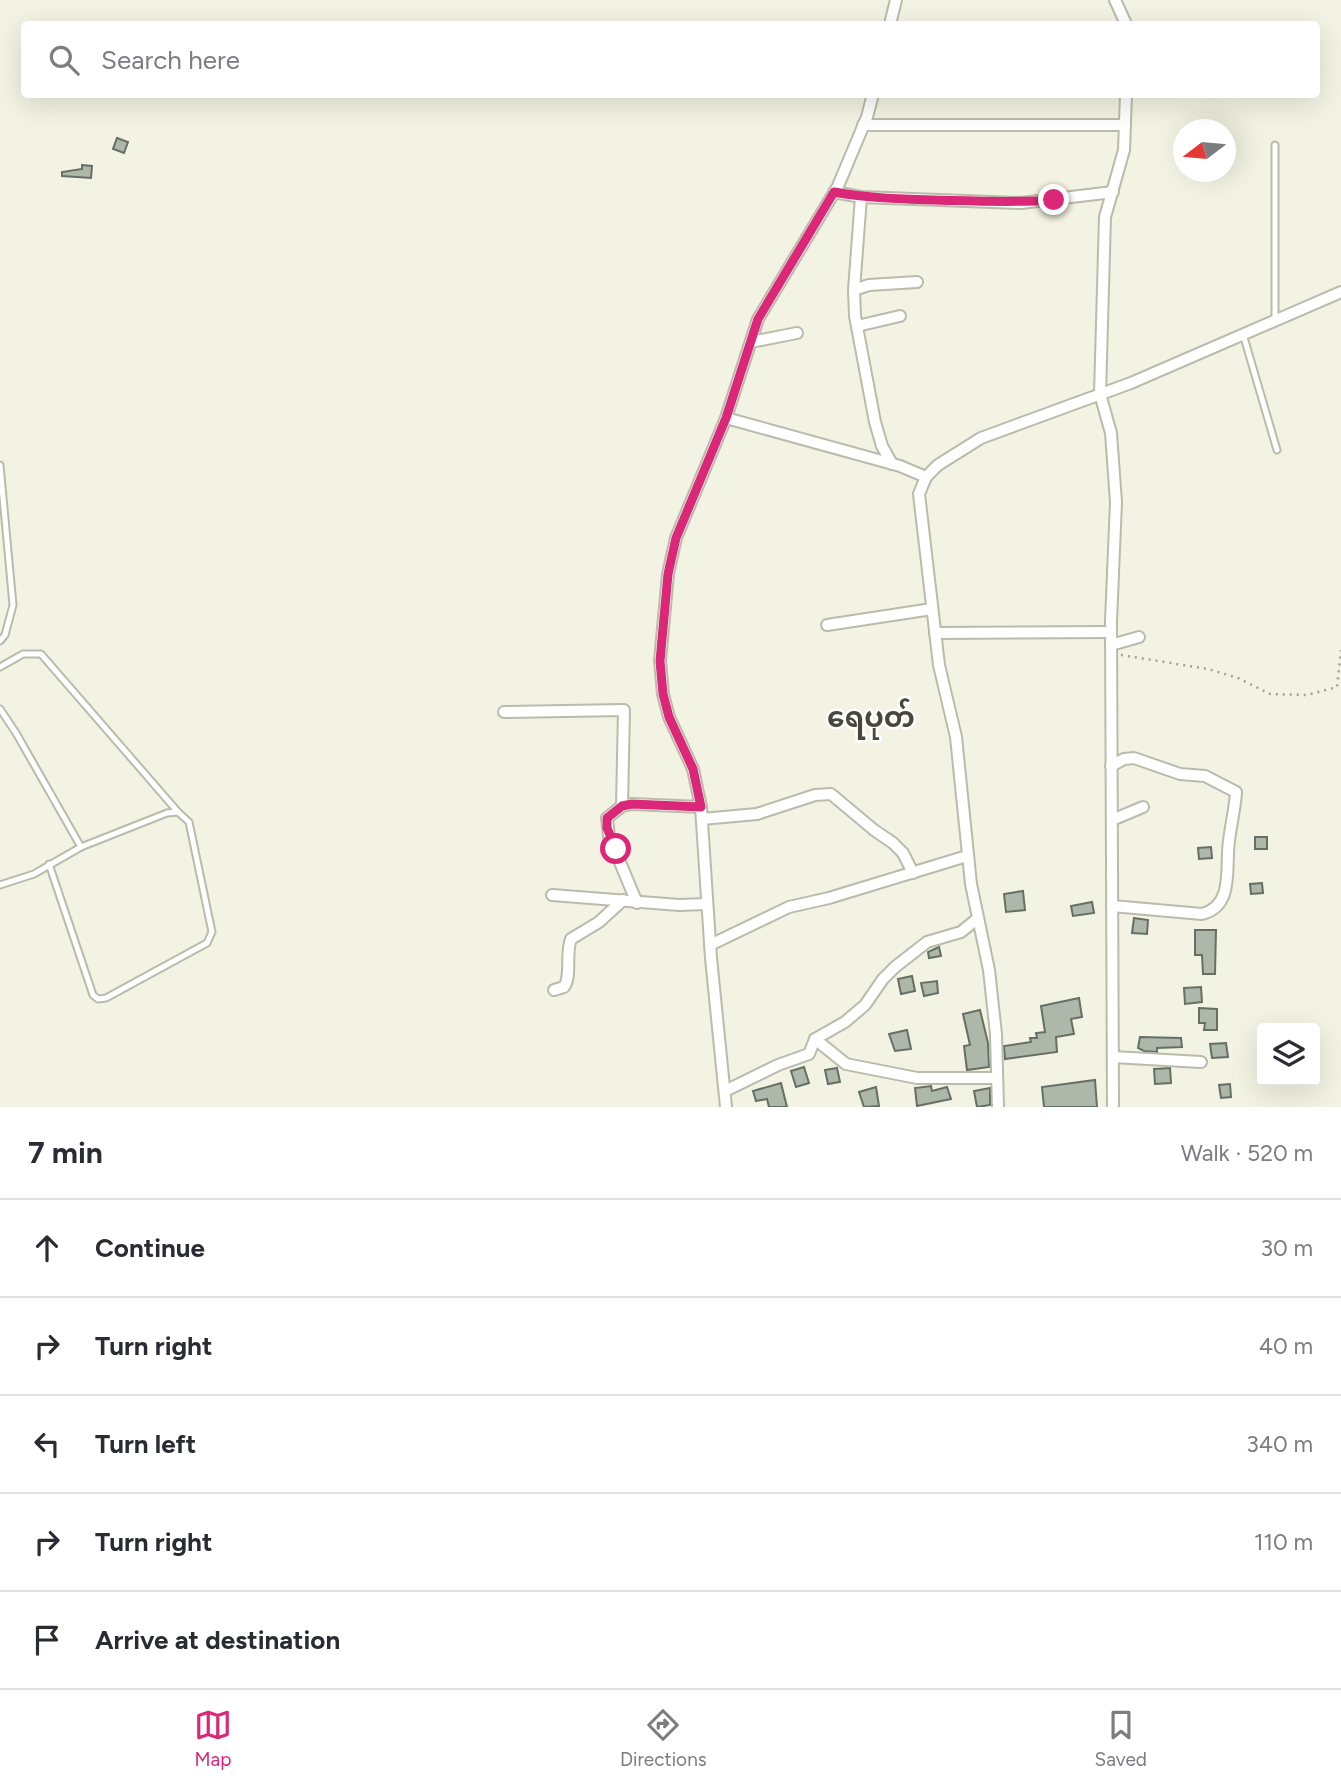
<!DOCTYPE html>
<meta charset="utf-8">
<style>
:root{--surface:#fff;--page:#f7f7f7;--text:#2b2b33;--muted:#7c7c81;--line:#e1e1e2;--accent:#db2777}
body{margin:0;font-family:Figtree,"Noto Sans Myanmar",sans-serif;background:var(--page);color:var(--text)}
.controls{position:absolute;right:21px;bottom:21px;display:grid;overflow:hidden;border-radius:7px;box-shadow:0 7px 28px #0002}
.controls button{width:63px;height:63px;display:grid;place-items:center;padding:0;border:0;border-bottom:2px solid var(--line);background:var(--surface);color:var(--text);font:35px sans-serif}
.compass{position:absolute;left:1173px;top:119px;width:63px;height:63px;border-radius:50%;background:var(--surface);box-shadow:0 7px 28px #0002;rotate:254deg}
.stop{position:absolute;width:21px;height:21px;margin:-16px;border:5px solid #db2777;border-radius:50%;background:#fff}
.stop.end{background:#db2777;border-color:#fff;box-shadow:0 2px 7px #0008}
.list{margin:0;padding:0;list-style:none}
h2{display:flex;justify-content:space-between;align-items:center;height:91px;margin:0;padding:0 28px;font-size:30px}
h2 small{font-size:23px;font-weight:400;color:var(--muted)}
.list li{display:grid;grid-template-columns:46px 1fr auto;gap:21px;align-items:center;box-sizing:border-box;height:98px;padding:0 28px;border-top:2px solid var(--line)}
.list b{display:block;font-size:26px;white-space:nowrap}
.list em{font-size:23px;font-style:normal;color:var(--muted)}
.icon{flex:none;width:38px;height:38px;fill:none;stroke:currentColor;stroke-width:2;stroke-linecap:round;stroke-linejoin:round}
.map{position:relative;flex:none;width:1341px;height:1107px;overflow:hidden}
.search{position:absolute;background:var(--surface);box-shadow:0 7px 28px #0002;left:21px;right:21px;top:21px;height:77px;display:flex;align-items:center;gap:18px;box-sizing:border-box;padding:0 24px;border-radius:7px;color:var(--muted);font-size:26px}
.sheet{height:581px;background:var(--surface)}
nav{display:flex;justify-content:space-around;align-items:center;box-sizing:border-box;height:98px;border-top:2px solid var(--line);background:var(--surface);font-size:19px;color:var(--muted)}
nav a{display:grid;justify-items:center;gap:4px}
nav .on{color:var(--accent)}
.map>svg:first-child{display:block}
.building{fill:#adb7aa;stroke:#666f63;stroke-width:2}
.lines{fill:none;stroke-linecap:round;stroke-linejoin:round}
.service-casing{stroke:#babbab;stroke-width:9}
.minor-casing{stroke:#babbab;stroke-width:14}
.path{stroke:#a0a094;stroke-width:2.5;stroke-dasharray:2 5;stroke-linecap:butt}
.service{stroke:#fff;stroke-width:5}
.minor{stroke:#fff;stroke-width:10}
.route{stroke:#db2777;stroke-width:9}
.labels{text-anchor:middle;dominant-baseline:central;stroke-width:5;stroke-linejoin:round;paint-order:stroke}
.quarter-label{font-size:28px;font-weight:bold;fill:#47473a;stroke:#fff}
</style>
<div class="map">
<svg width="1341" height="1107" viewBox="0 0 1341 1107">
<rect width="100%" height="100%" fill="#f3f3e3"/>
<g class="building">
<polygon points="117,138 128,142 124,153 113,149"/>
<polygon points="82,165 92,166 91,178 62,176 62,172 82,169"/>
<rect x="1255" y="837" width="12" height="12"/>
<polygon points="1211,847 1212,858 1199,859 1198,848"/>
<polygon points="1262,883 1263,893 1251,894 1250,884"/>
<polygon points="1023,891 1025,910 1006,912 1004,894"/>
<polygon points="1092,902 1094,913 1073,916 1071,906"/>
<polygon points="1134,918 1148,920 1147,934 1132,933"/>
<polygon points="1195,930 1216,930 1215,974 1203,974 1202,955 1195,955"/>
<polygon points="939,947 941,956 929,958 928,952"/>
<polygon points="912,976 915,991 901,994 898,979"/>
<polygon points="937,981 938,993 924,996 921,983"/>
<polygon points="1201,987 1202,1002 1185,1004 1184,988"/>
<polygon points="1079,998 1082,1017 1071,1019 1074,1034 1056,1037 1057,1052 1005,1059 1004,1046 1031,1042 1030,1038 1037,1038 1036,1033 1045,1032 1041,1006"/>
<polygon points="1199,1008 1217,1009 1217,1030 1204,1030 1205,1023 1199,1023"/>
<polygon points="980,1010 988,1043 989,1067 967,1070 964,1046 970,1045 963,1014"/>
<polygon points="907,1030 911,1049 895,1051 889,1034"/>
<polygon points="1140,1037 1181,1038 1182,1047 1157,1048 1157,1052 1144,1051 1138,1048"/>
<polygon points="1226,1043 1228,1057 1212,1058 1210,1044"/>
<polygon points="804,1067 809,1083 796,1087 791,1071"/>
<polygon points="837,1068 840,1082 828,1084 825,1070"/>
<polygon points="1170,1068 1171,1083 1155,1084 1154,1069"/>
<polygon points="1095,1080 1097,1107 1044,1107 1042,1087"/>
<polygon points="781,1083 787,1107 769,1107 767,1099 756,1101 753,1091"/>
<polygon points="1230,1084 1231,1097 1221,1098 1219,1085"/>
<polygon points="931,1086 932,1091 947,1087 951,1099 917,1106 915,1088"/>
<polygon points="876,1087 879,1106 864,1107 859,1092"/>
<polygon points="990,1088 990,1105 977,1107 974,1091"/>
</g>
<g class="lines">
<g class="service-casing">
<g id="service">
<polyline points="1275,145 1275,321"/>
<polyline points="1243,334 1277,450"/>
<polyline points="0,465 13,605 5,635 0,641"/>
<polyline points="0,667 23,654 41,654 178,812 189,822 212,932 207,943 106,998 98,999 93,995 49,864"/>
<polyline points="0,709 16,733 81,847"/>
<polyline points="0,885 34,874 81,847 167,813 178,812"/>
</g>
</g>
<g class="minor-casing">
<g id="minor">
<polyline points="1115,0 1126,24"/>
<polyline points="890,24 896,0"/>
<polyline points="863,125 1125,125"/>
<polyline points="834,192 861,197 1021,203 1113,192"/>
<polyline points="861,197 854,290 855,316 875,422 882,446 892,464"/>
<polyline points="854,290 869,285 917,282"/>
<polyline points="857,326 900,316"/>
<polyline points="751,342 797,333"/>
<polyline points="726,418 900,466 926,477"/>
<polyline points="827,625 932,609"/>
<polyline points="935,633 1111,632"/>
<polyline points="1111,645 1139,637"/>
<polyline points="504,712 624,710 622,806"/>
<path d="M1111,766l13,-7 10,-1 46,16 25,2 31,16c-1,17 -5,32 -7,49 -4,25 6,65 -27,73l-90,-8"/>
<polyline points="702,819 757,814 815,795 831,794 874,830 893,843 903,853 913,873"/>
<polyline points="1112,820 1143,807"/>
<polyline points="552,895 679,905 707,904"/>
<polyline points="637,903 609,836 607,818 622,806 632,804 701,807"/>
<polyline points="710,945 789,907 829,898 967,856"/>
<path d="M554,990l10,-3c8,-11 1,-33 7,-48l28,-17 24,-22"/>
<polyline points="815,1039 845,1022 865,1005 883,979 895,967 927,942 961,932 978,918"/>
<polyline points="1113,1057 1201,1062"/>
<polyline points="725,1091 778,1065 809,1054 815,1039 846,1064 917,1078 997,1078"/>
<polyline points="726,1107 711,958 701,807 693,769 669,717 663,694 660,661 668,574 676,538 726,418 758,319 838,186 867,117 873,94"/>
<polyline points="998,1107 996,1034 989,970 971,884 956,737 939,665 919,494 926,477 938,465 981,438 1131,383 1341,292"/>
<polyline points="1113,1107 1111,621 1116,502 1111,433 1100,394 1105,217 1124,150 1126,94"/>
</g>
</g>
<polyline class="path" points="1121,655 1208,669 1238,678 1270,694 1307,695 1337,687 1341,650"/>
<use href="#service" class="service"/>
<use href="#minor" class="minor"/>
</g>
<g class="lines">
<path class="route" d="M616,849l-9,-21v-10l15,-12 10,-2 69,3 -8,-38 -24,-52 -6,-23 -3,-33 8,-87 8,-36 50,-120 32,-99 76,-127c33,6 65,7 99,8 40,1 80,3 121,0"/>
</g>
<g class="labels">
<g class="quarter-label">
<text x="871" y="717">ရေပုတ်</text>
</g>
</g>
</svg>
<div class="controls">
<button><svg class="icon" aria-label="layers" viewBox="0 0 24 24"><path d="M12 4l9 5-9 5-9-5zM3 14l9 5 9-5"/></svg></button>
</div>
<svg class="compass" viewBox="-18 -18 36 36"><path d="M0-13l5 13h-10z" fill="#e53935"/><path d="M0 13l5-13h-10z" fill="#7c7c81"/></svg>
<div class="stop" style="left:616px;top:849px"></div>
<div class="stop end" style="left:1054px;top:200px"></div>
<div class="search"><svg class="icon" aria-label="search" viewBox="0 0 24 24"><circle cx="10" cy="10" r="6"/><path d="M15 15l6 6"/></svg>Search here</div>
</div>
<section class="sheet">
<h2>7 min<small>Walk · 520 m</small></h2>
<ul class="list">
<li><svg class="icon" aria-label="ahead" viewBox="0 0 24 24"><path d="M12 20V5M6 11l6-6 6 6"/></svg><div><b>Continue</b></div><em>30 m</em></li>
<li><svg class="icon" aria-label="right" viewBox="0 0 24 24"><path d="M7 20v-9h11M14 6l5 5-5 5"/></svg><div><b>Turn right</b></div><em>40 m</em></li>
<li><svg class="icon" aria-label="left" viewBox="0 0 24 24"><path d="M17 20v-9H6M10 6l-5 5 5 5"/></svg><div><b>Turn left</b></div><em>340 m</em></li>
<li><svg class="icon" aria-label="right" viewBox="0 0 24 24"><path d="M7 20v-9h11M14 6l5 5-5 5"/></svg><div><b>Turn right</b></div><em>110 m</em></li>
<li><svg class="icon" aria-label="arrive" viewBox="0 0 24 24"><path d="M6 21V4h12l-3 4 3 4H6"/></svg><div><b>Arrive at destination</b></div></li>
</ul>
</section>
<nav>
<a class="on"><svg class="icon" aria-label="map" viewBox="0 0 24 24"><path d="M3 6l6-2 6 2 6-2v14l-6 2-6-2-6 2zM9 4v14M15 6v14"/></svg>Map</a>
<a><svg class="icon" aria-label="directions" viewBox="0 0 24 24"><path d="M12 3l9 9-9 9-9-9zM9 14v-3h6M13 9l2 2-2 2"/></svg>Directions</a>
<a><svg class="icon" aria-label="saved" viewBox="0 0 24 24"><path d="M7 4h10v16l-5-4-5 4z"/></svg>Saved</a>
</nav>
